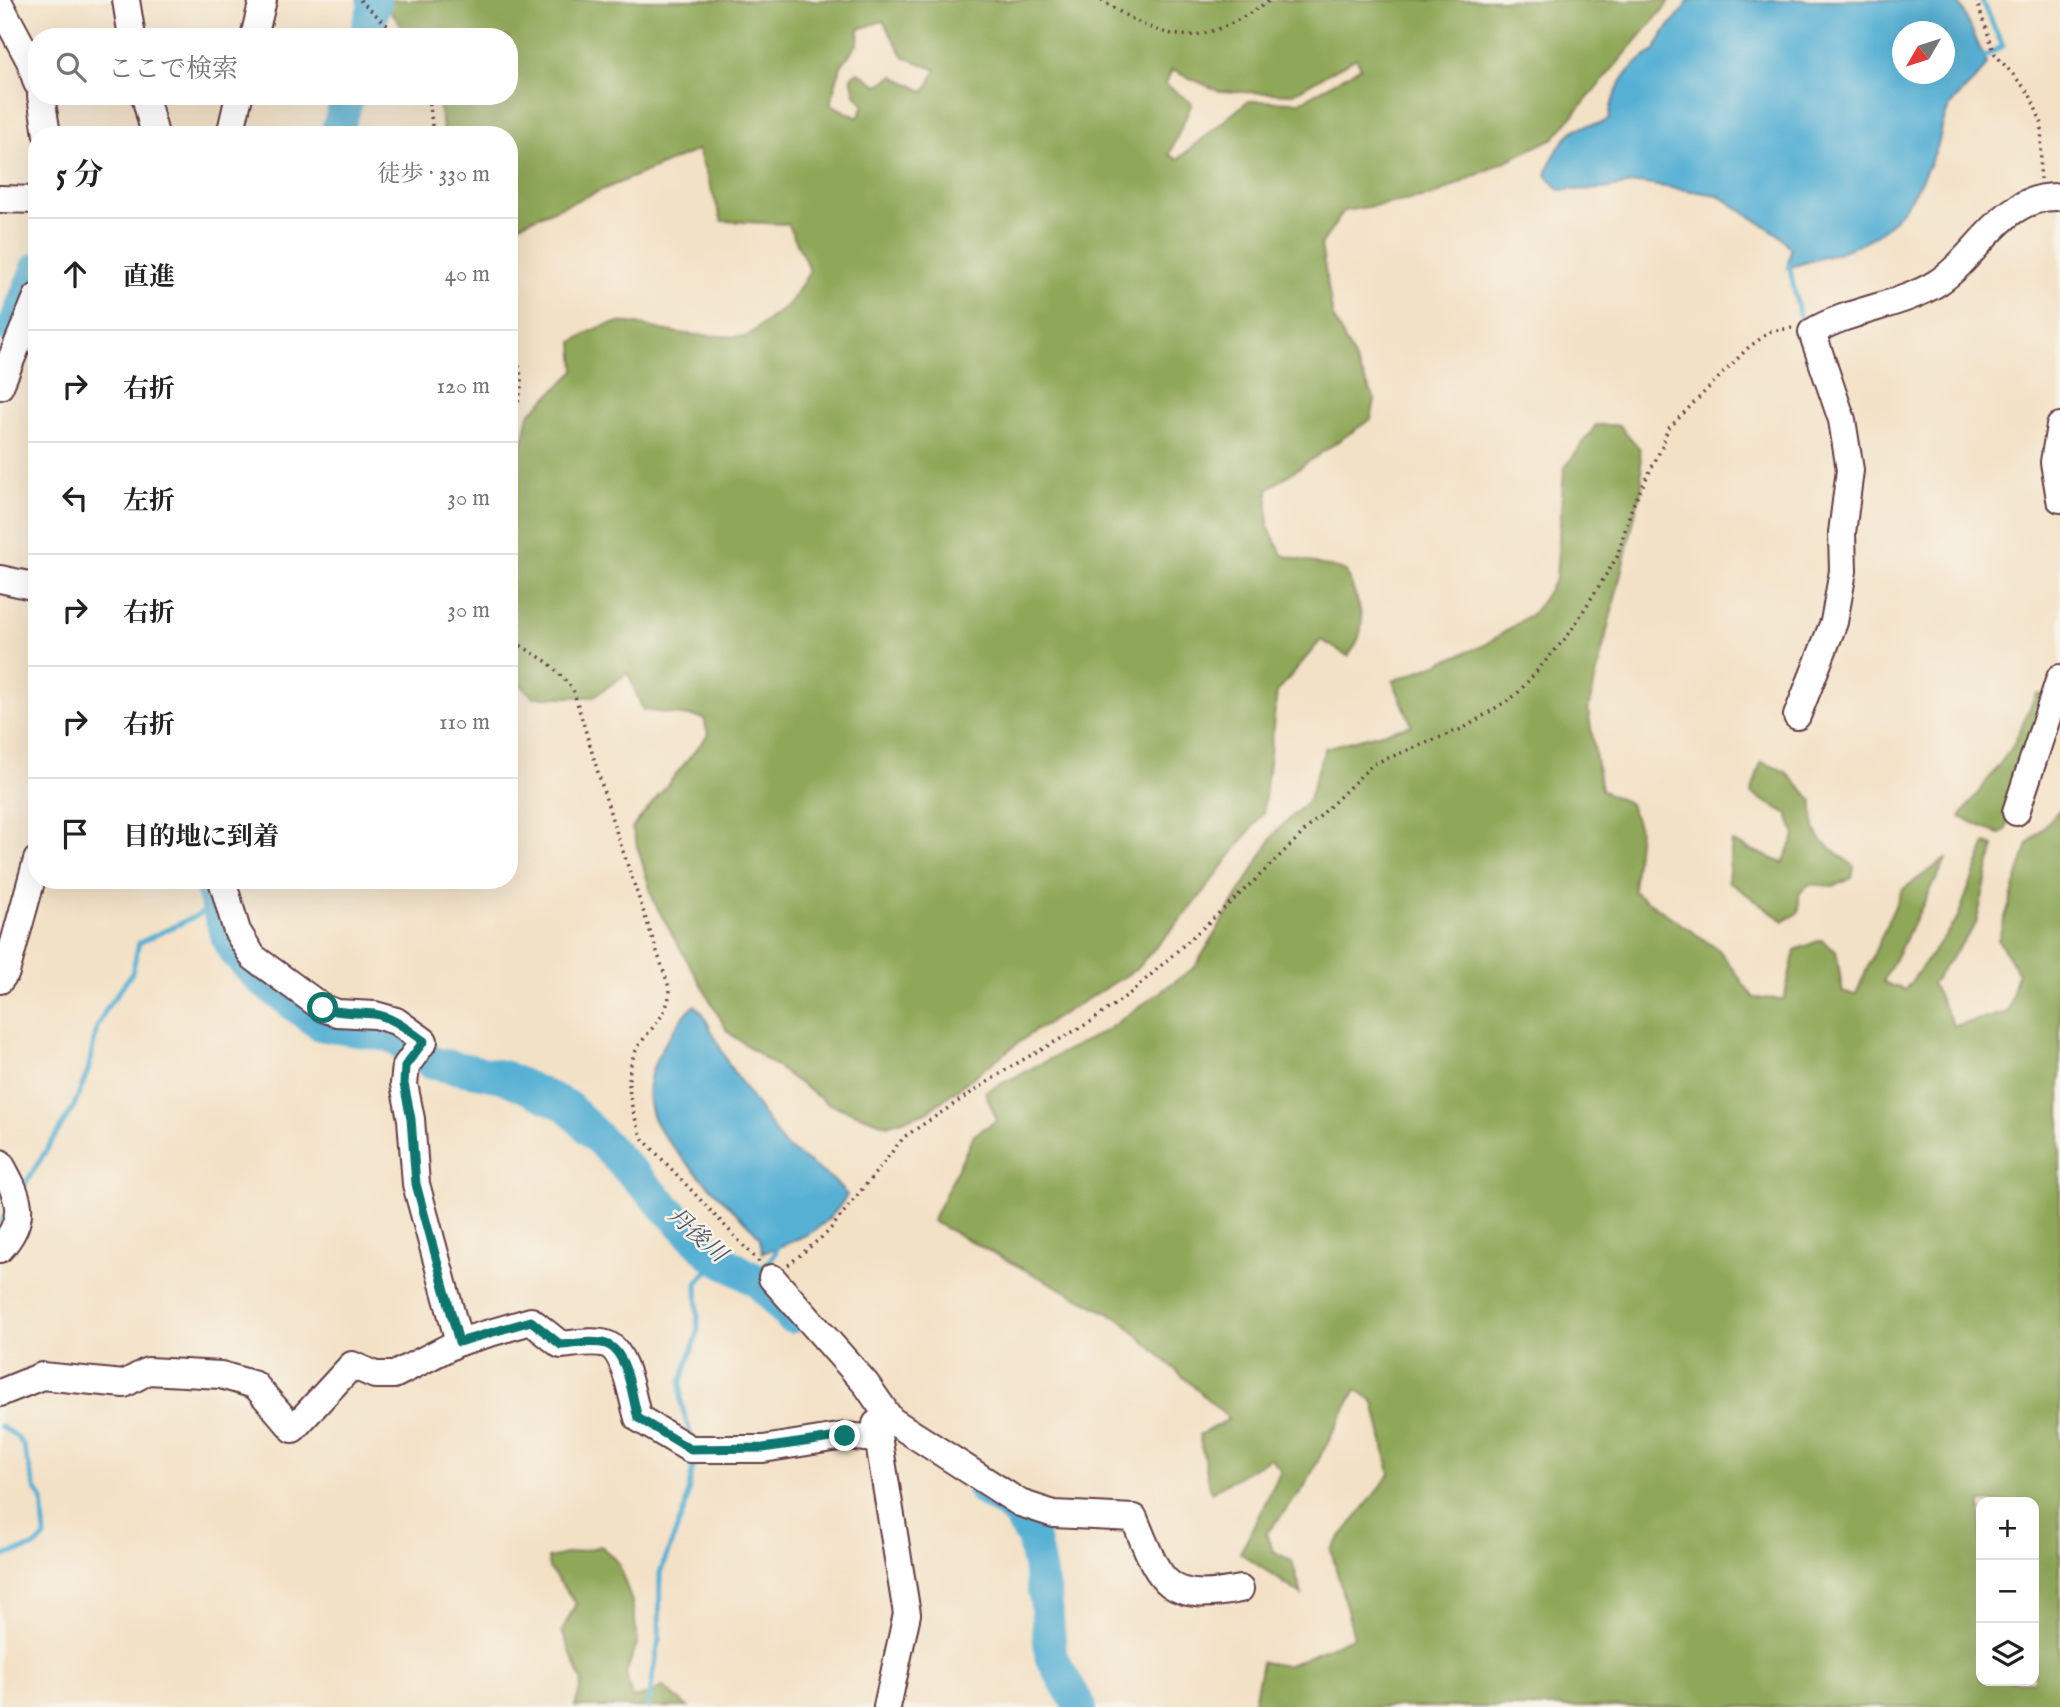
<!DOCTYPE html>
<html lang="ja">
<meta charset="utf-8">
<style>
:root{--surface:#fff;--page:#f6f6f6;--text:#222;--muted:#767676;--line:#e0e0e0}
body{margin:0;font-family:"IM FELL English","Noto Serif JP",serif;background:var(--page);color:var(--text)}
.controls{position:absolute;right:21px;bottom:21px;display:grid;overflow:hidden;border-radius:14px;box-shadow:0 7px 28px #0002}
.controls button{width:63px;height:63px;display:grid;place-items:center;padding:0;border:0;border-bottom:2px solid var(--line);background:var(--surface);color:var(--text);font:35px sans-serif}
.compass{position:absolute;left:1892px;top:21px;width:63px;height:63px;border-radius:50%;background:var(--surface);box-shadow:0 7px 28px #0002;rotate:231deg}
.stop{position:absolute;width:21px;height:21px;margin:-16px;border:5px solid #0f766e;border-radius:50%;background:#fff}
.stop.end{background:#0f766e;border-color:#fff;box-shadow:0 2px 7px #0008}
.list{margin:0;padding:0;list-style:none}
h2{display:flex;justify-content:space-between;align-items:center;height:91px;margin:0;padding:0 28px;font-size:30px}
h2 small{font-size:23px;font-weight:400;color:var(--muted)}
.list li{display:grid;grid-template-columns:46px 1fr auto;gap:21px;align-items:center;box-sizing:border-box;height:112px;padding:0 28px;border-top:2px solid var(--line)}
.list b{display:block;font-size:26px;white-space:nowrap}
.list em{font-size:23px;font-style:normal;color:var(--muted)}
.icon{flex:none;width:38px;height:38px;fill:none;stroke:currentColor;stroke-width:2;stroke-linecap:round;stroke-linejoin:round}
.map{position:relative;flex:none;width:2060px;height:1707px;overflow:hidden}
.search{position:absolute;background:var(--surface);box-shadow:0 7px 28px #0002;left:28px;top:28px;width:490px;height:77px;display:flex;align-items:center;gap:18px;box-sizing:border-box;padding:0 24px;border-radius:28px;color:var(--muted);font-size:26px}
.panel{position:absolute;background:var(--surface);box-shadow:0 7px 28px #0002;left:28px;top:126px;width:490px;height:763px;border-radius:28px}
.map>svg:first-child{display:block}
.forest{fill:#8fa759;stroke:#6c6342;stroke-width:2;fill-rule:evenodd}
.water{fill:#56b0d4;stroke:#506880;stroke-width:2;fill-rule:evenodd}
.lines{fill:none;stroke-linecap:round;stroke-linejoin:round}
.stream{stroke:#56b0d4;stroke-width:5}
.river{stroke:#56b0d4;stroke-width:33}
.minor-casing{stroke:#633c42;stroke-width:30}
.path{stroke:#633c42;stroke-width:3.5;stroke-dasharray:2 5;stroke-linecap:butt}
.minor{stroke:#fff;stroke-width:26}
.route{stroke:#0f766e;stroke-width:9}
.labels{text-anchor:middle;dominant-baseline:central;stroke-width:5;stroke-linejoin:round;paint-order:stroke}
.water-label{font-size:23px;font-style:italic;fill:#4e5266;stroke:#f7f3e8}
</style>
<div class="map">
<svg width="2060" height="1707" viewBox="0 0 2060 1707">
<rect width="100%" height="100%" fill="#f7f3e8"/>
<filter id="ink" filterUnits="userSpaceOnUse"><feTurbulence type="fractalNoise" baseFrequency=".0143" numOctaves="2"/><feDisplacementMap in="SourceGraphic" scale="14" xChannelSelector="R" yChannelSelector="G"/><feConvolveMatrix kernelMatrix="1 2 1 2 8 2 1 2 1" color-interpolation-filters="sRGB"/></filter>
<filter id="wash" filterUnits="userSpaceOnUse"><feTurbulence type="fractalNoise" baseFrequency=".00686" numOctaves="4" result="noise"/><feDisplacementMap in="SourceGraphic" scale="28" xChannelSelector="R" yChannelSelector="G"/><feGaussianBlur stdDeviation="1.57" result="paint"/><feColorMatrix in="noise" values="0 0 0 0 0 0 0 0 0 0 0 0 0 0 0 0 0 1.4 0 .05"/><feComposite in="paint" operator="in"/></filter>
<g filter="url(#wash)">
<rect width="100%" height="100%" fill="#f3e1c6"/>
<g class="forest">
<path d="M382,0h1289l-117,138 -121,58 -89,15 -23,34 12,72 42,83 -4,19 -103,70v37l14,29 64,16c12,33 27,55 2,85l-27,-16 -44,52 -14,121 -71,94 -57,63 -105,64 -103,78 -40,13 -60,-22 -99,-71 -74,-130 -22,-74 76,-93 -4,-17 -61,-8 -15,-37 -35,24h-60l-24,-24v-167l20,-92 46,-43 -2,-29c51,-34 60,-14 113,-8 20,2 40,2 60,3l44,-34 20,-32 -22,-47 -66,-3 -24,-71 -183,76 -6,-4v-87h-65l-6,-39h71v-59h-99zM883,21l21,36 32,13 -11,22 -31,-16 -16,9 -20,-13 -7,5 4,17 9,11 -6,13 -28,-14 11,-38 17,-23 1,-14zM1356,58l5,9 -61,35 -52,-1 -70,58 -9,-4 23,-52 -27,-19 7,-14 47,21 73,3z"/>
<path d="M1596,425h23l21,24 2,37 -54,224 13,80 29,14 9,25 -6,62 86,59 35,48 30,1 11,-49 26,-10 15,11 7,42 13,1 46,-104 45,-32 -64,124 22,8 52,-71 29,-76 8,3 -18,78 -44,60 22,42 54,-14 10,-39 -20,-33 30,-96 32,-35v898h-807l9,-45 24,4 68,-29 -23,-87 59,-76 -16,-72 -18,-13 -53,100 -37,45 7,17 19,10 10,34 -62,-42 41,-82 -10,-13 -60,34 -12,-57 30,-16 -108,-99 -189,-99 42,-86 23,-15 -12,-28 120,-61 90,-64 80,-134 33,-32 17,-53 87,-23 -19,-44 92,-36 49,-33 22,-33 8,-110zM2034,1502v179h-53v-179z"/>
<polygon points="2036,694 2043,695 2006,830 2000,834 1960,817 2013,746"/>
<path d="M1761,762l24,9 28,30c-2,44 13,40 41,66l-2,11 -18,8 -25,-2 -10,10v18l-15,9 -56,-40 4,-39 51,21 12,-27 -7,-22 -37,-20z"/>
<polygon points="601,1546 618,1562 632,1602 638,1641 626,1673 632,1698 651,1694 662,1686 688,1707 575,1707 582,1682 562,1631 576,1603 549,1568 548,1558"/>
</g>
<g class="water">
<path d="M1689,0h269l29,64c-10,19 -31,29 -41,50 -5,11 -5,25 -10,36 -40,87 -61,93 -149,118l4,-19 -12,-14 -61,-40 -79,-12 -37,6 -42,1 -14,-15c4,-14 18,-40 31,-46 11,-6 21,-2 32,-10 3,-29 19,-55 46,-68 6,-20 23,-32 34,-51zM1902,32h42v42h-42z"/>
<path d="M695,1005l8,9 26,51 55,80 49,35 14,15c-22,37 -46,43 -84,58l-4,-17c-24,-26 -98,-92 -107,-121 -9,-27 1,-54 16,-76 8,-12 15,-25 27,-34z"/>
</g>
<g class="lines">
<g class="stream">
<polyline points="1980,59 2003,46 1981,0"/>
<polyline points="1789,264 1800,319"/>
<polyline points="22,1189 74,1106 88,1071 97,1027 106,1009 132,973 139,943 217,906"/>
<polyline points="0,1222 8,1210"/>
<polyline points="753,1278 775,1254 778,1243"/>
<polyline points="0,1426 16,1436 23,1445 35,1488 42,1498 45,1537 36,1546 0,1557"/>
<polyline points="692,1439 681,1403 681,1382 698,1332 697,1283 718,1258"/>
<polyline points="648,1707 659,1640 660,1573 685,1508 695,1456"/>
</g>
<g class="river">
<polyline points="365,37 375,4 373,0"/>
<polyline points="336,135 348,96"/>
<polyline points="13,329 37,269"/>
<polyline points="209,880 227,937 235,952 260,979 321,1025 392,1036 432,1063 504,1077 567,1106 712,1255 759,1282 791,1317"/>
<polyline points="983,1489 1015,1510 1033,1538 1046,1602 1051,1657 1080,1707"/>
</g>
</g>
</g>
<g filter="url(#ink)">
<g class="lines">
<g class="minor-casing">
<g id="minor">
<polyline points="126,0 132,37"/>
<polyline points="0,5 30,61 37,83"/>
<polyline points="254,37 263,0"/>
<polyline points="41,96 47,135"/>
<polyline points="145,96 155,135"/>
<polyline points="230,135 239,96"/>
<polyline points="0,199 37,200"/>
<polyline points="0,386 37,297"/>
<polyline points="2060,426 2054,462 2060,499"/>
<polyline points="0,579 37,587"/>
<path d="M1797,716l37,-94 9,-51 -1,-38 8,-63 -8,-50 -30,-88c38,-23 87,-25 125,-49 42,-27 65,-89 123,-86"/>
<polyline points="2016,812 2060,678"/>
<polyline points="222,880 237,931 253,957 323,1008 337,1013 375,1015 396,1021 424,1041 406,1066 404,1084 411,1119 416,1184 459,1342"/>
<polyline points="0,980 6,972 37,860"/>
<path d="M0,1163c19,34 29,54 0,86"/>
<path d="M772,1278l94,106 25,36 129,83 34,11 80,4c26,63 31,86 106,71"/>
<path d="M0,1393l42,-17 82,8 24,-13 73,4 34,10 38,44 59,-64 23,10h19l65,-33 72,-21 30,24c13,-1 33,-5 45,-1 20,6 26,55 32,74l52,31h73l82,-13 31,3"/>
<polyline points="876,1424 907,1614 887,1707"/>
</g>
</g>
<g class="path">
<polyline points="360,0 400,37"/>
<path d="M1101,0c70,46 99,48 169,0"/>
<polyline points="1976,0 1995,54 2029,93 2042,124 2040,179"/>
<polyline points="429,96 433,135"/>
<path d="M509,347c20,28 12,50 0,80"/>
<path d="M509,638l40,25 24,26 39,130 58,171c-2,23 -14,33 -28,51 -22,29 -12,68 1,98l117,124"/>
<polyline points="788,1265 828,1232 904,1137 1012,1066 1092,1021 1133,991 1251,884 1373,764 1464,728 1516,695 1569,634 1617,557 1632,507 1663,445 1667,430 1749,347 1771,331 1792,328"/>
</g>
<use href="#minor" class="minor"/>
</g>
</g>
<g class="lines" filter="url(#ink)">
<path class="route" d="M323,1008c17,6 34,4 51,6 19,3 34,16 50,27l-19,25 -1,18 7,35 5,65 43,158 72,-21 30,24c13,-1 33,-5 45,-1 22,7 26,54 32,74l52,31 73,-1 82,-12"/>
</g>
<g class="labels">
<g class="water-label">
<text transform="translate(697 1235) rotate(42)">丹後川</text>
</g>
</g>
</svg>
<div class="controls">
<button>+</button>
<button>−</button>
<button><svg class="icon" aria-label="layers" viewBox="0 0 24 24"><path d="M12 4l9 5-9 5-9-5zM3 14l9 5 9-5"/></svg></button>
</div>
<svg class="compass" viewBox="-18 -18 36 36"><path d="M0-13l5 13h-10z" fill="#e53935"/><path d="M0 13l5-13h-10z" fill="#767676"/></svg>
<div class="stop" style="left:323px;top:1008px"></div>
<div class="stop end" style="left:845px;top:1436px"></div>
<div class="search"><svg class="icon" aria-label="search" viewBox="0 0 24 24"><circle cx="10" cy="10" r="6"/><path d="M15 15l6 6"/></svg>ここで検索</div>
<section class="panel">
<h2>5 分<small>徒歩 · 330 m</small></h2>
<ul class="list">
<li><svg class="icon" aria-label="ahead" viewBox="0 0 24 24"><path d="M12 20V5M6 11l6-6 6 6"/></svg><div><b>直進</b></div><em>40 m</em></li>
<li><svg class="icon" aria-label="right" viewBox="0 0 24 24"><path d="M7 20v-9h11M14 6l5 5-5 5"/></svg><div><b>右折</b></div><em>120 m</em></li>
<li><svg class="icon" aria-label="left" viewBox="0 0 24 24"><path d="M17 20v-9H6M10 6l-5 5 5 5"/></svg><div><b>左折</b></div><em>30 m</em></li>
<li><svg class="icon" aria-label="right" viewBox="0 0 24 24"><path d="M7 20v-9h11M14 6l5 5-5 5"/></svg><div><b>右折</b></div><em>30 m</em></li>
<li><svg class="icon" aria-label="right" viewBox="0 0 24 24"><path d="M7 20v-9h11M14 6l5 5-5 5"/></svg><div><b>右折</b></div><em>110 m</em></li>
<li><svg class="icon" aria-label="arrive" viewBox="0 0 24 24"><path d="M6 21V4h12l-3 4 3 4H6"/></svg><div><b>目的地に到着</b></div></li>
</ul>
</section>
</div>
